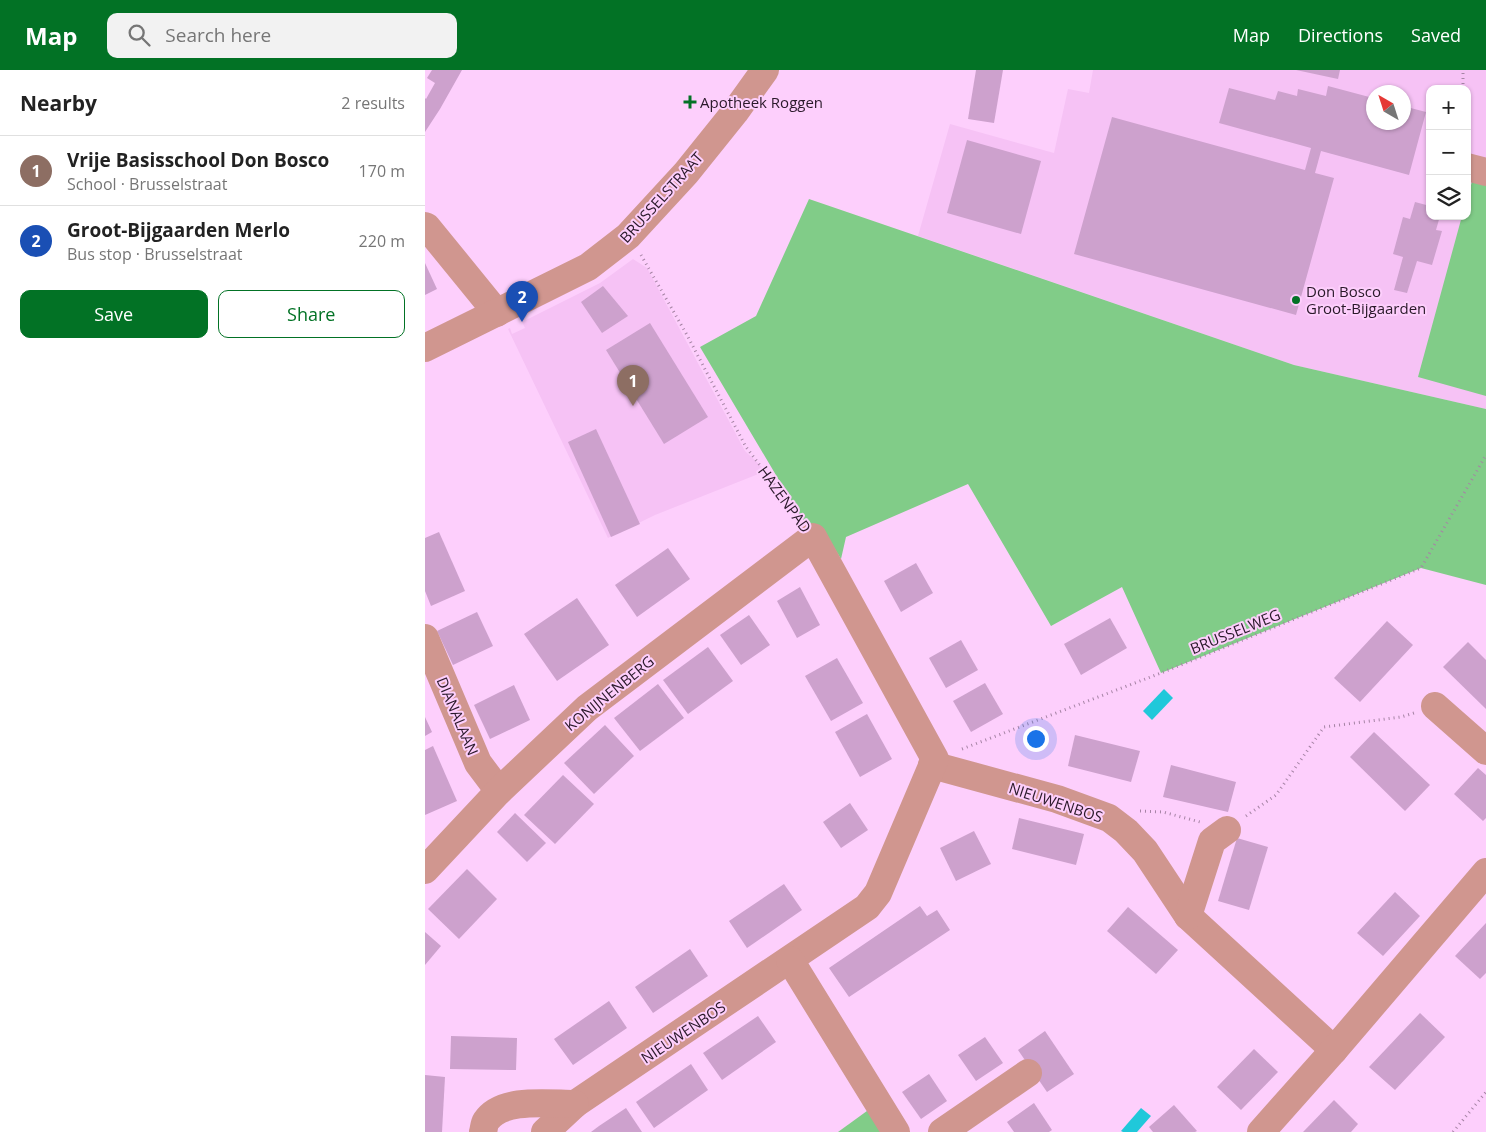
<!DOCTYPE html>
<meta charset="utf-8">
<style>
:root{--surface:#fff;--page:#f2f2f2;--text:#222;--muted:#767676;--line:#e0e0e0;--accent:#027225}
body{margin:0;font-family:"Open Sans",sans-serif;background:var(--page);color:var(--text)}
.controls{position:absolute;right:15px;top:15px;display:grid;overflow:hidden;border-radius:10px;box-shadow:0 1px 4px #0004}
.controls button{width:45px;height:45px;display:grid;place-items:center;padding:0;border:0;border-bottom:1px solid var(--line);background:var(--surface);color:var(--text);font:25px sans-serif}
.compass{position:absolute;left:941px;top:15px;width:45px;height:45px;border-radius:50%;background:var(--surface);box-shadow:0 1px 4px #0004;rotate:321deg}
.you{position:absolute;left:610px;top:668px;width:18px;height:18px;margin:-12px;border:4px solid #fff;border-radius:50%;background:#1a73e8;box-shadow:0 0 0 8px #1a73e833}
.badge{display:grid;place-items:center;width:32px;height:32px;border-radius:50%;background:var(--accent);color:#fff;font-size:16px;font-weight:700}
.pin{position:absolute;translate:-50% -41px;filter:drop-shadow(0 1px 2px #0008)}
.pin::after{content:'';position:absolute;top:26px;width:18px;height:15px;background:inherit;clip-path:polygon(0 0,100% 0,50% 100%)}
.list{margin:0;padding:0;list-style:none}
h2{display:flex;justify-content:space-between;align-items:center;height:65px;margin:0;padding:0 20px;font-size:21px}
h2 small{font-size:16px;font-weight:400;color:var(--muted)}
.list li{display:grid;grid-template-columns:32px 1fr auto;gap:15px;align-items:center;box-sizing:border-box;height:70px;padding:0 20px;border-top:1px solid var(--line)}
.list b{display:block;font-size:19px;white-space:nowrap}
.list p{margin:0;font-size:16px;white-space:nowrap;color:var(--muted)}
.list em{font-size:16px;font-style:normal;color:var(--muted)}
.actions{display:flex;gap:10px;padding:15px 20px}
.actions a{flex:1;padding:11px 0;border:1px solid var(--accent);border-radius:10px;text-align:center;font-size:18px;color:var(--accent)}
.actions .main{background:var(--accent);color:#fff}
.icon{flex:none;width:28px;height:28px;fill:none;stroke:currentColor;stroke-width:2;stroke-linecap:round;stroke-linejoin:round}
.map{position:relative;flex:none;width:1061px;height:1062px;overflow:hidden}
header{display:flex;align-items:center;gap:30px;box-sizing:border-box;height:70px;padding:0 25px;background:var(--accent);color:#fff}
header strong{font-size:24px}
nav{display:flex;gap:28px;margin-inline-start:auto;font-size:18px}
.search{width:350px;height:45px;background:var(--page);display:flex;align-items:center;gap:12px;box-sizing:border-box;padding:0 18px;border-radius:10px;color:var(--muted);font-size:19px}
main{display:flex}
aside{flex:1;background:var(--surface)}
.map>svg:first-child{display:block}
.built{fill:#f6c2f5;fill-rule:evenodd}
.green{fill:#81cc88}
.water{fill:#20c8da}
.building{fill:#cda1cd}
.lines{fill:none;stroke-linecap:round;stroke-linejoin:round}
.path{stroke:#a684a5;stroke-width:3;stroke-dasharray:1 4;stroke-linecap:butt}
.minor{stroke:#d0968f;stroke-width:28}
.poi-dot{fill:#027225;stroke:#fdcffc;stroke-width:2}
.labels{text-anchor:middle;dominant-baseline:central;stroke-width:4;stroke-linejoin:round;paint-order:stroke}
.poi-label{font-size:15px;fill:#2a192a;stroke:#fdcffc;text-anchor:start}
.street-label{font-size:15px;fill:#2a192a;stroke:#fdcffc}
</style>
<header>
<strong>Map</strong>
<div class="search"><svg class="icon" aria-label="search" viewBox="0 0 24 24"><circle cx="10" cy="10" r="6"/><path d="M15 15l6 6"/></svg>Search here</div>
<nav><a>Map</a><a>Directions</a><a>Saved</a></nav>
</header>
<main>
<aside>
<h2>Nearby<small>2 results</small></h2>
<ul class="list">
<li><span class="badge" style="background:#8d6e63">1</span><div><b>Vrije Basisschool Don Bosco</b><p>School · Brusselstraat</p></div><em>170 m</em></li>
<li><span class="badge" style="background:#1a4fb4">2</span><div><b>Groot-Bijgaarden Merlo</b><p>Bus stop · Brusselstraat</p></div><em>220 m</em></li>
</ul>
<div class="actions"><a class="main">Save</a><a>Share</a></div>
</aside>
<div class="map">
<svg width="1061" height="1062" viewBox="0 0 1061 1062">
<rect width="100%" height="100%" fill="#fdcffc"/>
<g class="built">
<path d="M668,0h393v339l-192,-44 -376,-129 32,-112 104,29 14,-64 21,4zM1005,19h37v127h-37zM948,22h30v30h-30z"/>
<polygon points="208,189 222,198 320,381 341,401 230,445 183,468 83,259 85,258 87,264 100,258 97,252 175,213"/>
</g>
<g class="green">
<polygon points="1048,108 1061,111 1061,326 993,307 1037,146 1042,146 1042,129"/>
<polygon points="384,129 869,295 1061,339 1061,515 996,498 736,603 697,517 626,556 543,414 421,467 416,489 398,460 380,454 275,277 331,246"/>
<polygon points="453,1033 471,1062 413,1062"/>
</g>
<g class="water">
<polygon points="739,619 748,628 727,650 718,641"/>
<polygon points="716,1038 726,1046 712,1062 698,1062 696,1061"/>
</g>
<g class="building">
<polygon points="7,0 37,0 15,39 0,62 0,28 1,29 10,13 2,8"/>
<polygon points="551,0 578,0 569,53 543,49"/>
<polygon points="871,0 915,0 913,9"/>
<polygon points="903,16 948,28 948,52 978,52 978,36 1001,42 984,105 896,81 890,103 909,108 871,245 649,184 687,47 880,100 886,78 794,53 804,18 850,30 853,21 872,26 873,19 901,26"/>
<polygon points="542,70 616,91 596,164 522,143"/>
<polygon points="990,132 1005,136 1005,146 1015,146 1011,160 1017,161 1007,195 992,191 982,223 969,220 978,187 968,184 978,147 985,149"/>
<polygon points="0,193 12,219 0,225"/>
<polygon points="178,216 203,246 177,263 156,232"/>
<polygon points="225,253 283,347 239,374 181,280"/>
<polygon points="171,359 215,454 186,467 143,372"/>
<polygon points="14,462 40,521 6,536 0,521 0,468"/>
<polygon points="243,478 265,509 212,547 190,515"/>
<polygon points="491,493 508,523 476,542 459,511"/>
<polygon points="375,517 395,555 372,568 352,531"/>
<polygon points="152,528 184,575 132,611 99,564"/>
<polygon points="52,542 68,576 28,595 12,561"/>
<polygon points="324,545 345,575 316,595 295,565"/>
<polygon points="685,548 702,578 656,605 639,574"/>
<polygon points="962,551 988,575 935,632 909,608"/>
<polygon points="536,570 553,600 521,618 504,588"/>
<polygon points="1043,572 1061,590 1061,639 1018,597"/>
<polygon points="283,577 308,611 263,644 238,610"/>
<polygon points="412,588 438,633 406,651 380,606"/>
<polygon points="560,613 578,644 546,662 528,631"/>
<polygon points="233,614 259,648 215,681 189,648"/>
<polygon points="89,615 105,650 65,669 49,635"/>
<polygon points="442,644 467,689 435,707 410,662"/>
<polygon points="0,647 7,662 0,666"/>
<polygon points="180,655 209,686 169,724 139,693"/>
<polygon points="949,662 1005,715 980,741 925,687"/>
<polygon points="650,665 715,681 706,712 643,696"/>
<polygon points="8,676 32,731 0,745 0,680"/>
<polygon points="746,695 811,712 803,742 738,727"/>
<polygon points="1053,698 1061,705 1061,748 1058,751 1029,724"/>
<polygon points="138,705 169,734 130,774 99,745"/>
<polygon points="425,733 443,760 416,778 398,752"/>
<polygon points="90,743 121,773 102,792 72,762"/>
<polygon points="594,748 659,764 651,795 587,779"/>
<polygon points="549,761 566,794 531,811 515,778"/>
<polygon points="812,768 843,777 824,840 793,831"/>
<polygon points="42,799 72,829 34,869 3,839"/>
<polygon points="359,814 377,840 322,878 304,851"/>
<polygon points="970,822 995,846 958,886 932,863"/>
<polygon points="495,836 502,846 512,840 525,860 424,927 404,898"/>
<polygon points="703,837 753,880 731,904 682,861"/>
<polygon points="1061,853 1061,903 1055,909 1030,886"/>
<polygon points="0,862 16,876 0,895"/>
<polygon points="265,879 283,906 228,943 210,917"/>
<polygon points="184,931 202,958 148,995 129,969"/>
<polygon points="995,943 1020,967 970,1020 944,997"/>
<polygon points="333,946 351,972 297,1010 278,983"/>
<polygon points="620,961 649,1004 622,1022 593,980"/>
<polygon points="26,966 92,968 91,1000 25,999"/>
<polygon points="560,967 578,993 551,1011 533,985"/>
<polygon points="829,979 853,1002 816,1040 792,1017"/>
<polygon points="266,994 283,1020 229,1058 211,1032"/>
<polygon points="504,1004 522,1031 496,1049 477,1022"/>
<polygon points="0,1005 20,1007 17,1062 0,1062"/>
<polygon points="909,1030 933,1054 926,1062 878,1062"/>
<polygon points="609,1033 627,1060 624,1062 589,1062 582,1052"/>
<polygon points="749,1035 772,1061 770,1062 728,1062 724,1057"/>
<polygon points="201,1038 217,1062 166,1062 174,1056"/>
</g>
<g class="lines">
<g class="path">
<polyline points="1038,19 1038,0"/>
<polyline points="216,185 262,265 321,377 375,448"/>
<polyline points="537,679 736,603 996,498 1061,385"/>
<polyline points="715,741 738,742 775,752"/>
<polyline points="821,746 851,725 899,657 976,647 989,643"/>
<polyline points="1028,1062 1061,1022"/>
</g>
<g class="minor">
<polyline points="1042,97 1061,102"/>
<polyline points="0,156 2,157 72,243"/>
<polyline points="0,278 163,197 203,166 261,103 310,42 340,0"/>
<polyline points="0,568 53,693 74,721"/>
<polyline points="1010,636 1061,681"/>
<polyline points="507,695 632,729 684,748 701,761 720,781 763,846 909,980"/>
<polyline points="0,800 74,721 162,638 388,467 510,689 453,823 442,837 150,1034 120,1062"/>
<polyline points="763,846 787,771 802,760"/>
<polyline points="365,890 471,1062"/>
<path d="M58,1062c1,-3 1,-8 3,-11 16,-24 64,-17 89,-17"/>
<polyline points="517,1062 603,1003"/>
<polyline points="836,1062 909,980 1061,802"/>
</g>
</g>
<g class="poi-dot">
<path d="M262.5 24.5h5v5h5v5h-5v5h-5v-5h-5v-5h5z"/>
<circle cx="871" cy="230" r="5"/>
</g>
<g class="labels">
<g class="poi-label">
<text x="275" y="32">Apotheek Roggen</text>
<text x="881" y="221">Don Bosco<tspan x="881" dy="17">Groot-Bijgaarden</tspan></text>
</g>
<g class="street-label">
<text transform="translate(236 127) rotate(-48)">BRUSSELSTRAAT</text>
<text transform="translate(360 429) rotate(54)">HAZENPAD</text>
<text transform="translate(810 561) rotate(-22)">BRUSSELWEG</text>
<text transform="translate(184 623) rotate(-39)">KONIJNENBERG</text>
<text transform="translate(33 646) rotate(67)">DIANALAAN</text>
<text transform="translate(631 732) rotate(18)">NIEUWENBOS</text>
<text transform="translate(258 962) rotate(-34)">NIEUWENBOS</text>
</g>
</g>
</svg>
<div class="controls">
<button>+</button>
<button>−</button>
<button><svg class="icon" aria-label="layers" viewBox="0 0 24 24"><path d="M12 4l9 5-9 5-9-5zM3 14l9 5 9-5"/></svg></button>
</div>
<svg class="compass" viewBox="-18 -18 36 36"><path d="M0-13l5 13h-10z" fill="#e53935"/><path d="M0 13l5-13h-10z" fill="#767676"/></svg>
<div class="you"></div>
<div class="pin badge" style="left:208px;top:336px;background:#8d6e63">1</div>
<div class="pin badge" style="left:97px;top:252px;background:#1a4fb4">2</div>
</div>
</main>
